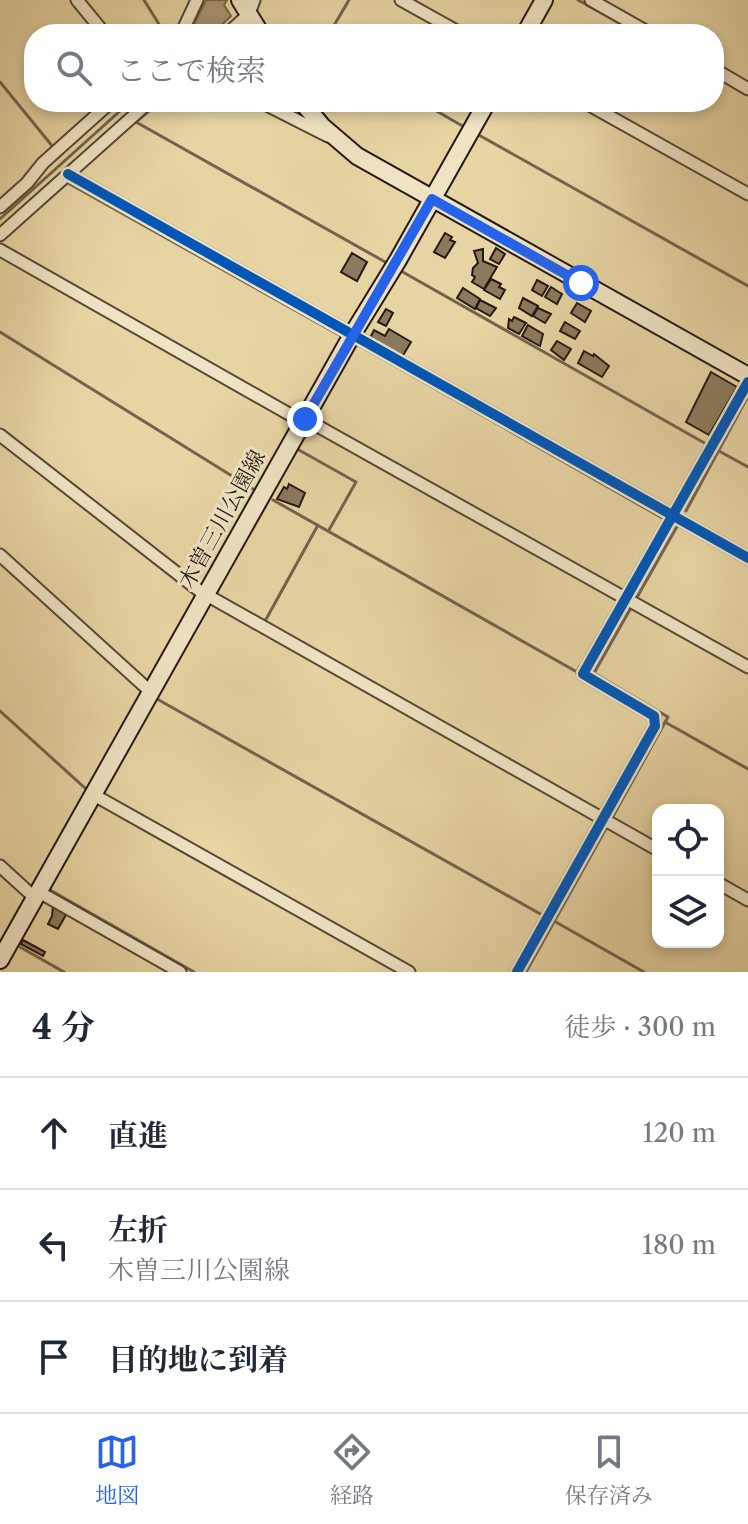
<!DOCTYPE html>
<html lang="ja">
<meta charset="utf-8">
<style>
:root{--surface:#fff;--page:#f6f6f7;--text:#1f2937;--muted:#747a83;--line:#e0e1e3;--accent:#2563eb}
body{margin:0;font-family:"Libre Caslon Text","Noto Serif JP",serif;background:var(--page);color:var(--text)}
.controls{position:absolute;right:24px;bottom:24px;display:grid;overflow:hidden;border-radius:16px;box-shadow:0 4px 12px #0003}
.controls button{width:72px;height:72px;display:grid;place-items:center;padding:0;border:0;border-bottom:2px solid var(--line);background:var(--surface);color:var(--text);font:40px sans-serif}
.stop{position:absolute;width:24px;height:24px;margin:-18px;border:6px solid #2563eb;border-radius:50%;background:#fff}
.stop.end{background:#2563eb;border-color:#fff;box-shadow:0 2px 8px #0008}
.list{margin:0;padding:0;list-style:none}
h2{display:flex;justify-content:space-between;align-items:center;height:104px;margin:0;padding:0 32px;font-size:34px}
h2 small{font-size:26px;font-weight:400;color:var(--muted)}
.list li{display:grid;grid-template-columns:52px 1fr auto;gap:24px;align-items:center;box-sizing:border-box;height:112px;padding:0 32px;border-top:2px solid var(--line)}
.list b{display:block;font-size:30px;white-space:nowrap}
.list p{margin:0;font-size:26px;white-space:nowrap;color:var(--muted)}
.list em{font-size:26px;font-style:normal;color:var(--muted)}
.icon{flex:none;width:44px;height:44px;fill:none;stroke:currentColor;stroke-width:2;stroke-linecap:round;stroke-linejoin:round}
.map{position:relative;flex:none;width:748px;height:972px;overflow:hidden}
.search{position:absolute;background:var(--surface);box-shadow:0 4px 12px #0003;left:24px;right:24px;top:24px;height:88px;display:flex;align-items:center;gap:20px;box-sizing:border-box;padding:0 28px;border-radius:32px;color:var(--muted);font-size:30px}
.sheet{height:440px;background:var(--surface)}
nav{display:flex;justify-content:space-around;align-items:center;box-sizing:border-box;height:112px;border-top:2px solid var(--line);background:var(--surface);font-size:22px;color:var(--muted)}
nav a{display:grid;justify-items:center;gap:4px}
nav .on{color:var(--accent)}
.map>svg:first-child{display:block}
.water{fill:#a69472;stroke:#73634c;stroke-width:2}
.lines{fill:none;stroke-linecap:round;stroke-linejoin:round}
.stream{stroke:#73634c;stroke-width:3}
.building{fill:#8b7a5d;stroke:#271912;stroke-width:2}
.street-casing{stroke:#574836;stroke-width:15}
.secondary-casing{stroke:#271912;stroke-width:20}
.street{stroke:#efe3c3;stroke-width:11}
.secondary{stroke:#efe3c3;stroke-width:16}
.cycleway-casing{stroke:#efe3c3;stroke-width:15}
.cycleway{stroke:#0057b8;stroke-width:10}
.route{stroke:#2563eb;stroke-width:10}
.labels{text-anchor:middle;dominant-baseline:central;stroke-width:6;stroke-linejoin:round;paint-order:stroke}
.street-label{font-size:22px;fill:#271912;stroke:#efe3c3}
</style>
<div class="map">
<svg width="748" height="972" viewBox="0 0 748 972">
<rect width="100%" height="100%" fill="#e7d4a3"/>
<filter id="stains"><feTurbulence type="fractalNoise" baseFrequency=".0025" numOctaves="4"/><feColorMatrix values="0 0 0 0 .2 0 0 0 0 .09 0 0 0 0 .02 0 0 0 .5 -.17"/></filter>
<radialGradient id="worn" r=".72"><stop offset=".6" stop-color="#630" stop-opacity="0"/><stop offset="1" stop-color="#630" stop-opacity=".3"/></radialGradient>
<polygon class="water" points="206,0 227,0 224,5 231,16 212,34 189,34"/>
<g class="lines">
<g class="stream">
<polyline points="144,0 165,34"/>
<polyline points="578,0 639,34"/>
<polyline points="329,34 349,0"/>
<polyline points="714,76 748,95"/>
<polyline points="0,82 53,147"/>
<polyline points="159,102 136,122 387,263"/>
<polyline points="421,102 466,128"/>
<polyline points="477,134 748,286"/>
<polyline points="68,183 343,337"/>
<polyline points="0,219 130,102"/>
<polyline points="401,271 708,445"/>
<polyline points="0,332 253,489"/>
<polyline points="357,344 666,520"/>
<polyline points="299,450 356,482 329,530"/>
<polyline points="719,451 748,467"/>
<polyline points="273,500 577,672 580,666 583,667"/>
<polyline points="686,511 748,396"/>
<polyline points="636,599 679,523"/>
<polyline points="264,623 318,525"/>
<polyline points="157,699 544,916"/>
<polyline points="0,711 86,789"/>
<polyline points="665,722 748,769"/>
<polyline points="612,818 668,717 594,673 632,606"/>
<polyline points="50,890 194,972"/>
<polyline points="554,921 644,972"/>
<polyline points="20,947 64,972"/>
<polyline points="526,972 608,825"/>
</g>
</g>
<g class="building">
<polygon points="445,233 452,237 450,240 455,242 445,258 434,252"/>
<polygon points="496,248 505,254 499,264 490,259"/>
<polygon points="483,249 483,261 497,267 484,289 472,282 475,277 472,275 473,268 478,263 474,251"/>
<polygon points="352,253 367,262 357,281 341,272"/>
<polygon points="491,279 501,284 499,287 505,290 500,299 484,290"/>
<polygon points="537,280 548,286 542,296 532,290"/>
<polygon points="551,287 562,294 557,304 545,297"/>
<polygon points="463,288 480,299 475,309 457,298"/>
<polygon points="523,298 538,306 532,316 519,308"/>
<polygon points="480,300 496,308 490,316 476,308"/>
<polygon points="577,303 591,311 585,322 571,313"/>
<polygon points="538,308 551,314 545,323 533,316"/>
<polygon points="386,309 393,313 386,326 378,322"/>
<polygon points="514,317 526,323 519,334 508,328 509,319 512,321"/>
<polygon points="565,322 580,331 575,339 560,331"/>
<polygon points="528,325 543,334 540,346 522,336"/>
<polygon points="389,329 411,342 402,357 370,338 374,330 385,336"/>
<polygon points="557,341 571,349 564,360 551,350"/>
<polygon points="584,351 593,356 594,354 609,366 602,377 578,363"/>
<polygon points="711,372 737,387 709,435 686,422"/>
<polygon points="289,484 305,493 299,507 277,499 284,487 287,489"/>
<polygon points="53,906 67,913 58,929 48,924 52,916"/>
<polygon points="23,940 45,952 43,956 21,944"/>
</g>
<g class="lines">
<g class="street-casing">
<g id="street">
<polyline points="77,0 105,34"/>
<polyline points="401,0 462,34"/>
<polyline points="591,0 651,34"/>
<polyline points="181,34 197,0"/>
<polyline points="227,34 249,14 254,0"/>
<polyline points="714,69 748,89"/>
<polyline points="261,102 328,136"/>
<polyline points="584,102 748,194"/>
<polyline points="68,174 748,558"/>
<polyline points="0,207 27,183 43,163 111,102"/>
<polyline points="0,235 149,102"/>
<polyline points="0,250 303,422"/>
<polyline points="305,419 748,667"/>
<polyline points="0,435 205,595"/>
<polyline points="0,555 152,693"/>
<polyline points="205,594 658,850"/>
<polyline points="94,795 409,972"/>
<polyline points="0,866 35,898"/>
<polyline points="718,883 748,900"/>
<polyline points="39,892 180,972"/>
<polyline points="517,972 655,726 654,716 583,674 748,382"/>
</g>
</g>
<g class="secondary-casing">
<g id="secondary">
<polyline points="240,0 261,34"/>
<polyline points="525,34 544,0"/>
<polyline points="302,102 322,126 357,156 748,376"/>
<polyline points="0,960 352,335 398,260 487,102"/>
</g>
</g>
<use href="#street" class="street"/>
<use href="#secondary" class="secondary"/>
<g class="cycleway-casing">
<g id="cycleway">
<polyline points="68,174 748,558"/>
<polyline points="517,972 655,726 654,716 583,674 748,382"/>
</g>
</g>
<use href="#cycleway" class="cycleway"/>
</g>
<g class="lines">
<polyline class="route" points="305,419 432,199 581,283"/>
</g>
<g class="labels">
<g class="street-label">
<text transform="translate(222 519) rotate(-61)">木曽三川公園線</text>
</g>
</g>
<rect width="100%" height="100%" filter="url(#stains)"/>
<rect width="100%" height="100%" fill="url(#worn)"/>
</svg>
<div class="controls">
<button><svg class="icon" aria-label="locate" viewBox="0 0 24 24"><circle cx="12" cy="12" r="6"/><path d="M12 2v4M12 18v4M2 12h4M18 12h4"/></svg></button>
<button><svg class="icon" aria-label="layers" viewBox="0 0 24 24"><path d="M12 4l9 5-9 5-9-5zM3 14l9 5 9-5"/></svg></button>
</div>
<div class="stop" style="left:581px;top:283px"></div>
<div class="stop end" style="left:305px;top:419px"></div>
<div class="search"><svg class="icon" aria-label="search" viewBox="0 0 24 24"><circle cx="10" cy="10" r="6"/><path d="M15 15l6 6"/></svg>ここで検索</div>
</div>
<section class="sheet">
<h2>4 分<small>徒歩 · 300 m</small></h2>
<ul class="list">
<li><svg class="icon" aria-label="ahead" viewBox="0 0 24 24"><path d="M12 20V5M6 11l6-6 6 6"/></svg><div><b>直進</b></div><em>120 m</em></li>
<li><svg class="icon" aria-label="left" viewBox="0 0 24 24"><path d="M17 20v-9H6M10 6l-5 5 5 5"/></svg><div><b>左折</b><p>木曽三川公園線</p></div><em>180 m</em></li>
<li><svg class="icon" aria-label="arrive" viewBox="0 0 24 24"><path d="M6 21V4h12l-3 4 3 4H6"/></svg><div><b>目的地に到着</b></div></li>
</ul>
</section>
<nav>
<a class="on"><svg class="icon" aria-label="map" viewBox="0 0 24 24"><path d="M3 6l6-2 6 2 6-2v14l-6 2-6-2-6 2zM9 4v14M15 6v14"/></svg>地図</a>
<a><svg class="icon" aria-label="directions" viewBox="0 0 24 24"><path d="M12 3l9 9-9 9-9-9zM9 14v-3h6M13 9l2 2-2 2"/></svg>経路</a>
<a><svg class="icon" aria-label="saved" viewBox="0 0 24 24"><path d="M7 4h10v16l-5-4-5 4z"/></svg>保存済み</a>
</nav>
